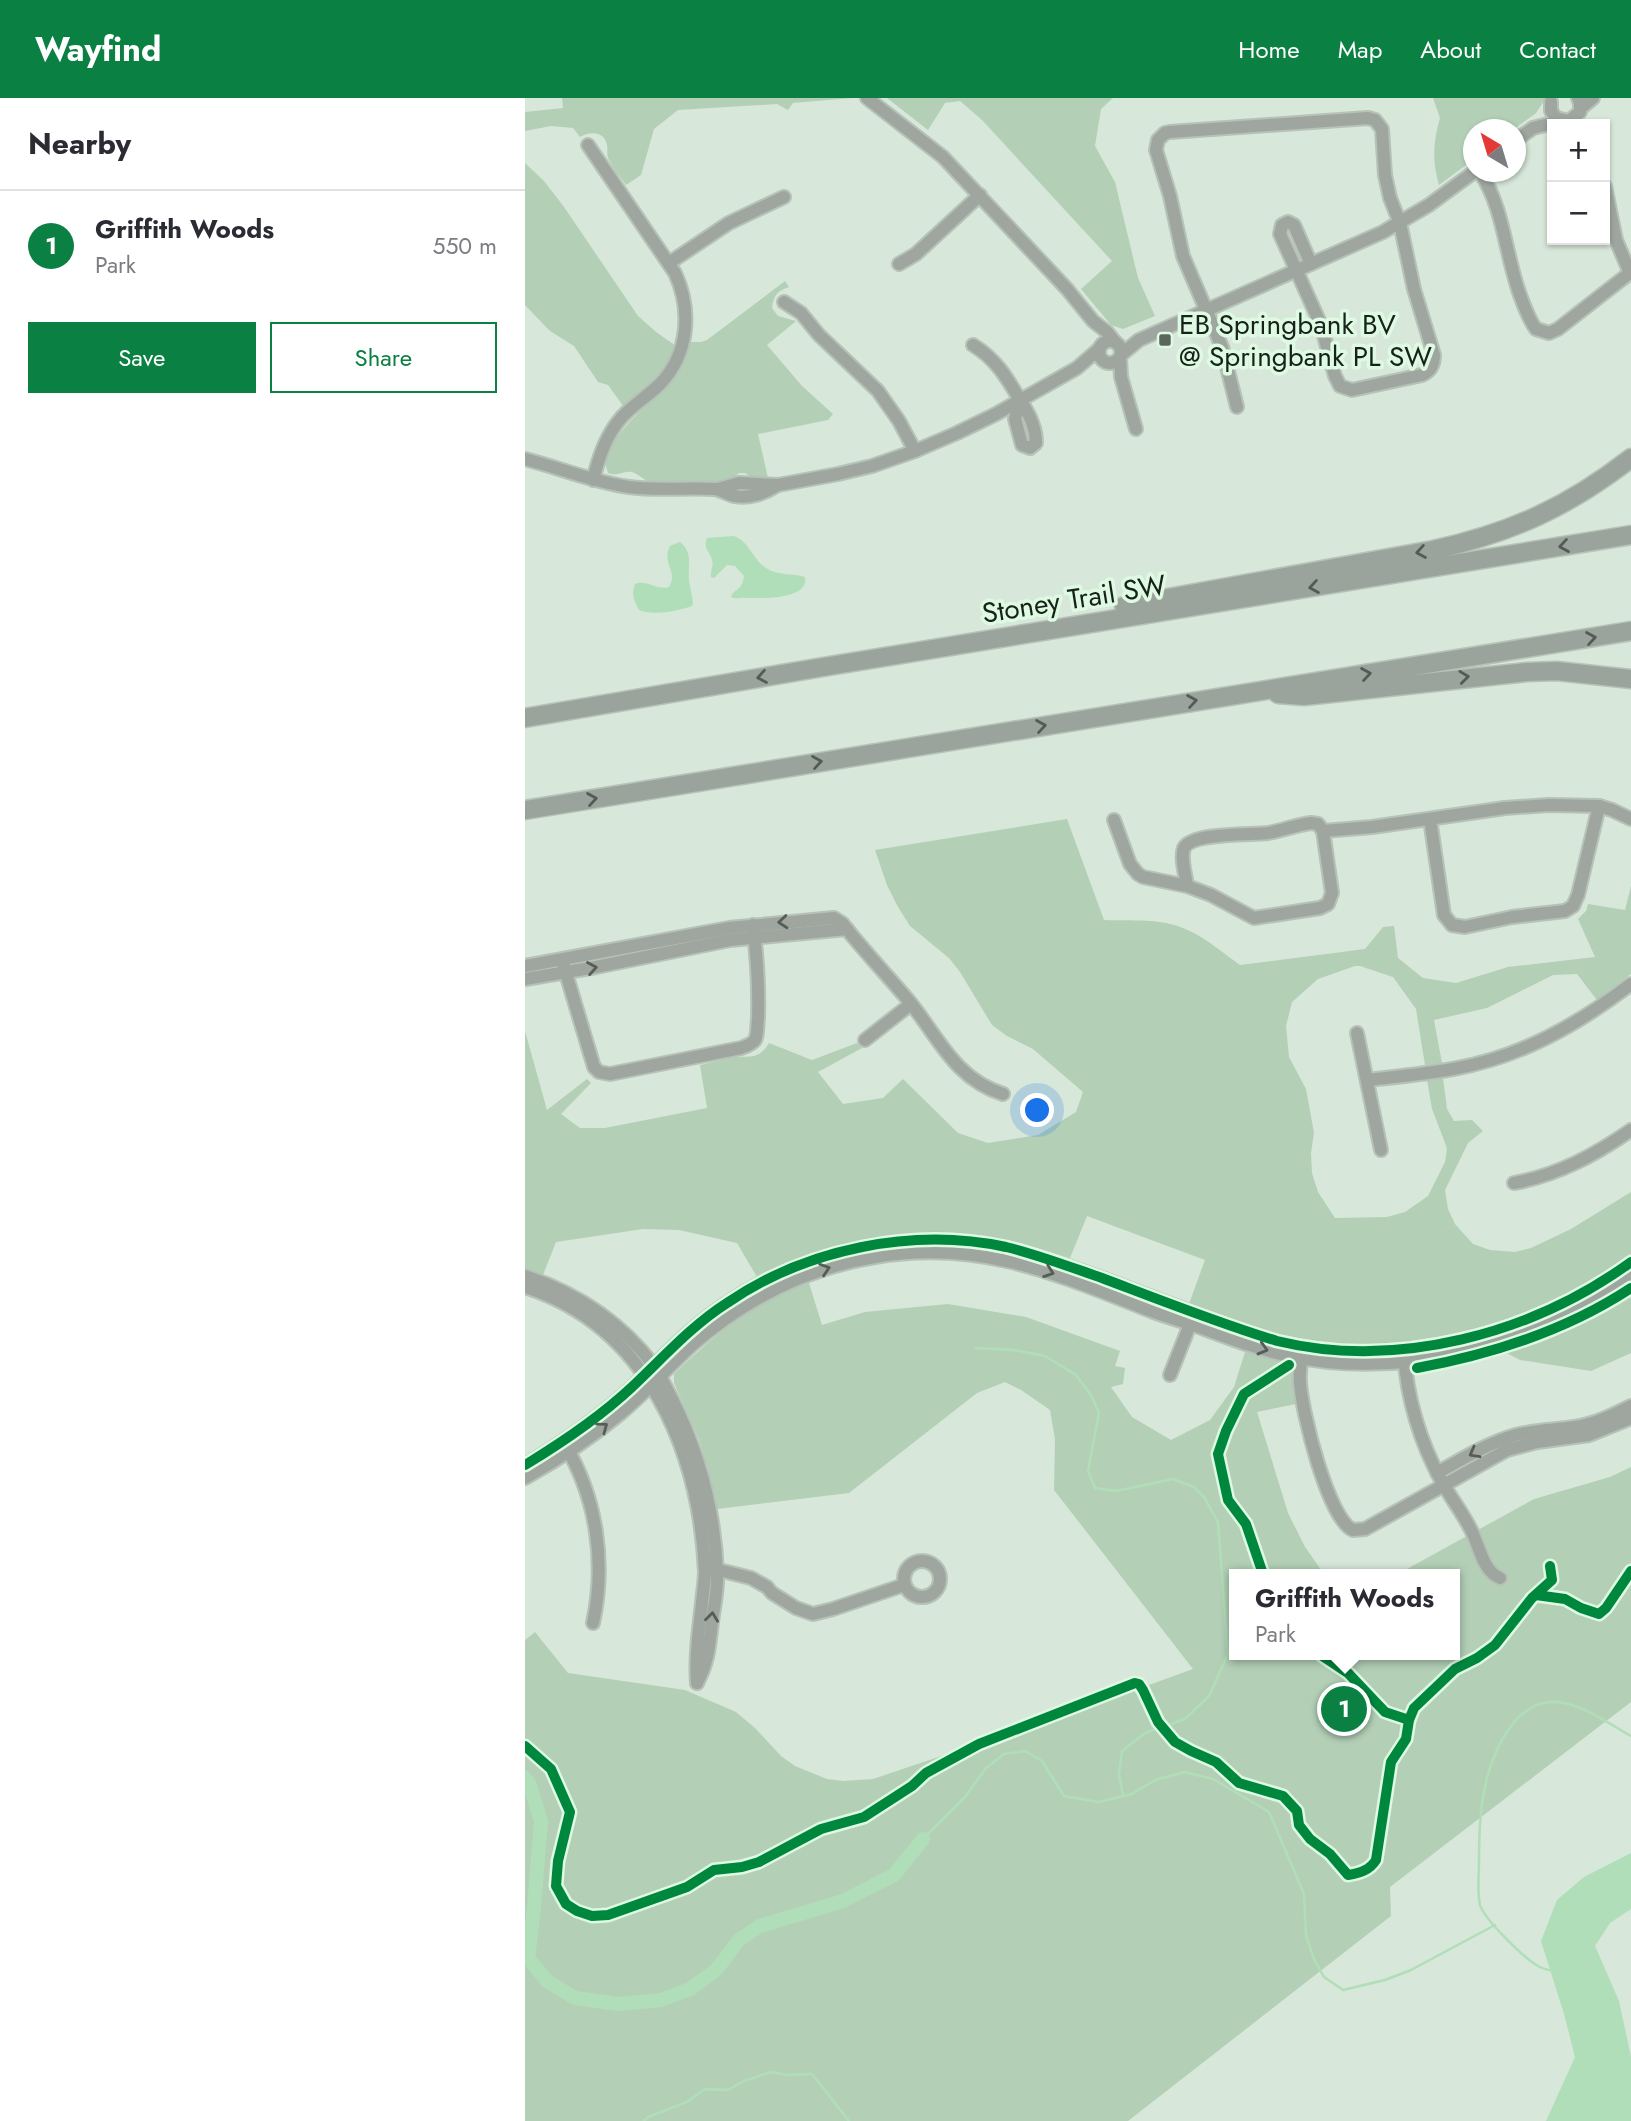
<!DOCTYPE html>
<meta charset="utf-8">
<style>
:root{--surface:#fff;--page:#f2f2f3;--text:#2b2b33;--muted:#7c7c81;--line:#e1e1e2;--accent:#0b8043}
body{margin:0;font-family:Jost,sans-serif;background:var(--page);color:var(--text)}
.controls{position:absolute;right:21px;top:21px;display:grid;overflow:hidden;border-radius:0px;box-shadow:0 2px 5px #0004}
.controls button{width:63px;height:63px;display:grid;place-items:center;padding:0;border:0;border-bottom:2px solid var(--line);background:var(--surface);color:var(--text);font:35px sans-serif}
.compass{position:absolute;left:938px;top:21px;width:63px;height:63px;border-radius:50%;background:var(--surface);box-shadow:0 2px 5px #0004;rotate:322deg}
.you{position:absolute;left:513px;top:1013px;width:24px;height:24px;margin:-18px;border:5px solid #fff;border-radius:50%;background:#1a73e8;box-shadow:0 0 0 10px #1a73e833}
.badge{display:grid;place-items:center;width:46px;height:46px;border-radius:50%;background:var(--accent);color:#fff;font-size:23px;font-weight:700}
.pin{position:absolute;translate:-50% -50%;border:4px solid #fff;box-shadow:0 2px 7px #0006}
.popup{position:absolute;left:704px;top:1471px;width:231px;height:91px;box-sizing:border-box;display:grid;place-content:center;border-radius:0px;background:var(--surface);filter:drop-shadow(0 2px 5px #0005);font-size:23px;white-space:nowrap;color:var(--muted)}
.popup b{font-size:26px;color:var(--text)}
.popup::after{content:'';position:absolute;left:50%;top:100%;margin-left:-14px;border:14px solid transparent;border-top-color:var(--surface)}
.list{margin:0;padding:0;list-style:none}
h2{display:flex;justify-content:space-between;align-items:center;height:91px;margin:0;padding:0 28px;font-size:30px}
h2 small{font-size:23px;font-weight:400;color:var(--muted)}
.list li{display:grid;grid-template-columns:46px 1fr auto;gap:21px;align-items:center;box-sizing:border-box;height:112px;padding:0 28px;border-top:2px solid var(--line)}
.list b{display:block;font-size:26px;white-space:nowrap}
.list p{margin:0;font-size:23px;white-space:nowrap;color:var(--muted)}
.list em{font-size:23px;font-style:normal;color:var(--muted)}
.actions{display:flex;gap:14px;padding:21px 28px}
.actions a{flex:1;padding:16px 0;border:2px solid var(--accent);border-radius:0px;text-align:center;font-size:24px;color:var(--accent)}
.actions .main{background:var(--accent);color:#fff}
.map{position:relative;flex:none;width:1106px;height:2023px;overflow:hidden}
header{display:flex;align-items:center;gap:42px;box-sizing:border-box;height:98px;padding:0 35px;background:var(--accent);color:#fff}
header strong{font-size:33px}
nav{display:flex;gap:38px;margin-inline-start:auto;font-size:24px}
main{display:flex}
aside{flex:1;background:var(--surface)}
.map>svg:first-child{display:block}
.green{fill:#b3d0b7}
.water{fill:#b0deb8}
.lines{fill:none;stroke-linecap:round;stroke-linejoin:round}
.stream{stroke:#b0deb8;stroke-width:2.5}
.river{stroke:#b0deb8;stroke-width:14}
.minor-casing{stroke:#b6c2b7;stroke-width:16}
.highway-casing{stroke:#b6c2b7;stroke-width:21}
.minor{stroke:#9fa6a0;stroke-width:12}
.highway{stroke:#9ba49c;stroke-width:18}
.cycleway-casing{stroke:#defae2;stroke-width:15}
.cycleway{stroke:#00873e;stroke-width:10}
.oneway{stroke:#535c54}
.oneway2{stroke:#555d56}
.poi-dot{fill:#5b675d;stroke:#defae2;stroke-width:2.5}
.labels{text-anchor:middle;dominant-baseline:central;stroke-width:7;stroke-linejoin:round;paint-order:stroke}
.poi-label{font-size:28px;fill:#18221a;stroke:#defae2;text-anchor:start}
.street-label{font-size:28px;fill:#18221a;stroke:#defae2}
</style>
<header>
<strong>Wayfind</strong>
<nav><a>Home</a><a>Map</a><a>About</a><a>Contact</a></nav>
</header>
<main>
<aside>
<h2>Nearby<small></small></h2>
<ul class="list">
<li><span class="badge">1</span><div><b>Griffith Woods</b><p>Park</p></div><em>550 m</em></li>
</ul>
<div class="actions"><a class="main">Save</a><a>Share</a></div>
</aside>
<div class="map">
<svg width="1106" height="2023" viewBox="0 0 1106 2023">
<rect width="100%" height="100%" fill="#d7e7d9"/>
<g class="green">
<path d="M37,0h290l-59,5 -5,7 -11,-6 -99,6 -24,19 -13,46 -15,10c-5,-7 -12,-15 -16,-23 -4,-6 -2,-10 -3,-17 -2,-14 -18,-14 -27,-8l-7,-9 -22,-2 -26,5v-19l38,-4z"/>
<polygon points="362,0 588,0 576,11 570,48 590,84 613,180 630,218 598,231 586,227 556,191 587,163 457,22 435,3 420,5 403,32"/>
<path d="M908,0h113l-10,15 -22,16 -41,1v30l-34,25c-7,-24 -6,-43 1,-67z"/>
<path d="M0,65l19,18 20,26 74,109 18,16 20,14c-11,30 -28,42 -52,61l-16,-22 -10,-3 -24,-36 -24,-15 -25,-26z"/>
<path d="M260,183l4,6c-12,4 -15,8 -17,21l6,8 18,5 -29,24 35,41 31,28 -5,6 -70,14 10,44 -12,2 -11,-7h-6l-12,9 -72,1c-12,-2 -14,-8 -23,-11 -9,-2 -14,5 -24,1l-3,-10c18,-56 71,-63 85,-121h11l6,-2z"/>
<path d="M542,721l37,101c25,1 58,-2 81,9 20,8 38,24 55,36l125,-16 18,-22 11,-1 4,32 25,20 33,5 52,-16 87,-10 -17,-38 8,-8 2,-7 37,6 6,-24v88l-34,26 -20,-26 -24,1 -66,33 -53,12 8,43 -17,2 -9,-56 -23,-32 -33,-11h-5l-37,13 -26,23 -6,24 3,31 17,32 8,44 -3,20 1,20 6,19 17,26 52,-1 18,-5 23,-16 17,-34 2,-14 -15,-39 -5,-29 16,-2 4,31 7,12 18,-1 11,11 -15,12 -23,47 3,19 7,15 18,20 17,6 25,2 16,-4 40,-19 60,-37v62c-88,64 -211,105 -320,87 -42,-7 -82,-22 -122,-37l16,-44 -118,-44 -17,42c-36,-12 -67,-17 -105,-20 -14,-1 -29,-3 -43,-3 -57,0 -114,17 -165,42l-20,-34 -58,-13 -36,-1 -87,13 -13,33 -18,-6v-238l22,79 40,-31 4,4 -30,31 19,14h25l102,-20 -7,-43c10,-2 19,-5 29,-7 18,-4 28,5 40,-15l43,17 45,-17 5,5 -44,24 25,32 40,-6 20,-19 55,54 30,10 50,-8 38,-23 7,-20 -50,-43 -26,-13 -15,-11 -32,-53 -11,-14 -39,-32 -12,-19 -11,-22 -12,-35z"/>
<path d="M284,1185l13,42 43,-13 83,-8 78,13 94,34 -5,15 10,2 -2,16 -12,3 21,30 39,23 39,-20 24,-33 11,-35 49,12 7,39 -44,9 31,101 17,34 19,27h-90v81h220v-81h-56l136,-75 76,-22 21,-10v235l-241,185 1,29 -263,205h-603v-481l10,-8 33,41 117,17 51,22 19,16 26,28 14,10 32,13 16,2 30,-2 95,-32 170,-68 11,6 44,-16 -139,-179 1,-51 -5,-29 -29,-20 -16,-8 -28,11 -128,100 -132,16 -8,-36 -10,-33 -25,-57v-9c43,-41 78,-71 135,-91z"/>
<polygon points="1106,1186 1106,1255 1066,1273 995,1262 970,1249 1028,1229 1056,1216"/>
</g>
<g class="water">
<path d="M208,438c16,4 19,23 33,32 12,8 26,5 39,9 4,23 -43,21 -58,21 -7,-1 -10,2 -16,-1 3,-9 11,-5 13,-21l-9,-10 -8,-1 -13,13 -3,-1c-1,-5 3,-12 1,-17 -3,-10 -9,-11 -5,-22z"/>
<path d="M155,444c13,10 8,23 9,38 1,7 3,15 4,23l-1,3c-14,5 -39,10 -53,4 -5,-9 -8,-17 -4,-26 12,-5 21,7 34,3 10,-16 -8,-23 1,-41z"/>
<polygon points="1106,1755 1106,1811 1085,1825 1070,1848 1094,1903 1106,1959 1106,2023 1021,2023 1050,1959 1039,1916 1016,1843 1032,1802 1059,1779"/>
</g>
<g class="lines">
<g class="stream">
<polyline points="450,1250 489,1252 520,1258 551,1277 566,1297 574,1315 563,1373 570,1390 591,1393 648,1381 669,1389 679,1399 693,1424 703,1556 684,1598 660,1621 643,1627"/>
<polyline points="598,1698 594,1677 597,1653 620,1635 631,1631"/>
<polyline points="398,1741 440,1699 461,1670 479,1656 500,1653 517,1663 539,1698 573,1704 607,1696 630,1682 660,1674 688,1681 744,1714 779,1796 781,1837 789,1861 799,1879 818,1892 860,1882 886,1872 970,1827"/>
<path d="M1028,1873c-5,-1 -10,-2 -15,-5 -13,-7 -54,-47 -58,-61 -3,-13 -1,-30 -1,-43 0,-21 0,-43 4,-64 5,-37 29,-100 75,-96 26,3 51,22 73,34"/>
<polyline points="119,2023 123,2019 162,2004 180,1991 203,1992 219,1983 246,1974 261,1977 287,1976 324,2023"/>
</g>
<polyline class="river" points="0,1680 4,1685 16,1723 9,1809 3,1860 22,1883 50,1900 93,1906 136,1902 165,1891 191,1872 214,1842 235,1828 318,1803 369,1777 398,1741"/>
<g class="minor-casing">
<g id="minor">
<polyline points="342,0 418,59 542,191 568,223 582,234 590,244"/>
<polyline points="1026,4 1026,13 1031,20 1044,23 1055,14 1055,5 1053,0"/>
<polyline points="1056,10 1068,0"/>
<polyline points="990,43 1008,30 1035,23"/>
<path d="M63,47l87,128c17,37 14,81 -15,111 -12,12 -26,20 -38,33 -16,18 -23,40 -29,63"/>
<path d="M955,74c24,36 25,82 40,123 4,11 9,25 16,34l13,4 9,-4 73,-57"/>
<polyline points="1080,88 1091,142 1105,175"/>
<polyline points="144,165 204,125 259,99"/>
<polyline points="374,166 391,156 455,97"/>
<polyline points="259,204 276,215 294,237 353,293 374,323 390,353"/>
<circle cx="585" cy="254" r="11"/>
<path d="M448,247c23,14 34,33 47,55"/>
<polyline points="597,256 614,242 858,134 904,107 949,74"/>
<polyline points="595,260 596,279 611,331"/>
<path d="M495,302c9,13 16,28 16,43l-6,5 -8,-3 -7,-26z"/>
<path d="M712,309l-15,-60 -39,-91 -13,-60 -14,-46 2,-10 7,-7 5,-1 198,-14 7,2 7,9 3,46 5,23 10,25 14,66 20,66c0,10 -3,16 -12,20l-70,15 -12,-4 -5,-10 -14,-51 -41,-91 2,-9 6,-3 6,3 17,39"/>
<path d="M0,361c35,9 68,23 104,28 28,4 57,0 86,2 7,1 13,6 20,7 14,3 30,-3 41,-10"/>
<polyline points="193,391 214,385 253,387 313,376 347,368 390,353 432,335 471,316 552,270 575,250"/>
<polyline points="905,721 919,817 927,827 940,829 987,819 1040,813 1048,808 1053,797 1074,708"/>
<path d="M589,722l16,44 8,10 5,3 44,9 24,9 43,23 66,-10 8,-4 4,-11 -9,-62 -5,-7 -7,-1c-14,2 -28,7 -43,10 -17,2 -76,-1 -84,15 -4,10 2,28 3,38"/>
<polyline points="798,733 847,729 980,710 1024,707 1074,708 1087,712 1106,721"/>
<path d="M37,862l32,107 5,5 11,2 131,-26c5,-2 10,-3 14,-8 3,-6 2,-15 3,-22 1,-32 -1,-62 -5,-93"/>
<path d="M0,868l204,-38 105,-10 8,5c21,27 45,52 67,78 30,37 46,78 94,93"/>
<polyline points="0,881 71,869 205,842 322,831"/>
<polyline points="832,935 856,1052"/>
<polyline points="340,942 386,906"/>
<path d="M842,982c29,-3 58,-6 86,-11 68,-12 124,-44 178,-85"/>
<path d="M989,1085c44,-8 81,-28 117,-53"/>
<path d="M0,1178c51,17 96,46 129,90 7,11 12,22 18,33 27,54 43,114 45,175 1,15 -3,32 -5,48 -3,24 -3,38 -15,61"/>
<path d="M0,1189c123,39 174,164 180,284 0,10 -2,21 -3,32 -3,27 -7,53 -5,80"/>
<path d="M778,1253c-2,10 -4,21 -3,32 2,29 28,136 53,147l12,-1 142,-79 30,-8 52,-7 42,-17"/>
<path d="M879,1255c3,45 16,89 38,129 9,16 20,30 28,46 9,15 12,43 30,50"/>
<polyline points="645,1277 668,1219"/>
<path d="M40,1347c32,53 41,118 28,178"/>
<path d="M0,1367c38,-23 75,-48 107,-78 31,-29 59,-61 95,-84 79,-54 185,-76 279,-56 33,8 64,20 96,31 58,22 116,45 175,63 120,29 255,-7 354,-79"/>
<path d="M912,1375c25,-14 51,-30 79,-38 19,-5 39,-5 59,-8 20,-3 38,-12 56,-21"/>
<path d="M0,1380c34,-19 66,-40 96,-65 25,-21 46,-45 70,-67 53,-46 115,-78 184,-89 104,-18 182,17 276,54 13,5 27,9 40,13 33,12 65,25 99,32 116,25 245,-13 341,-79"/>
<circle cx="397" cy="1481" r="18"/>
<polyline points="186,1470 226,1480 242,1489 247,1495 271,1510 288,1516 308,1511 379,1487"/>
</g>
</g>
<g class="highway-casing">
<g id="highway">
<path d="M599,508l309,-56c78,-17 135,-43 198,-92"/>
<polyline points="753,596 779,598 1002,574 1032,573 1106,581"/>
<polyline points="0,620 304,568 1106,437"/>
<polyline points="0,712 1106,533"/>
</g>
</g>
<use href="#minor" class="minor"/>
<use href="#highway" class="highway"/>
<g class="cycleway-casing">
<g id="cycleway">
<path d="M892,1270c76,-14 149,-37 214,-80"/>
<path d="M0,1367c38,-23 75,-48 107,-78 31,-29 59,-61 95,-84 79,-54 185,-76 279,-56 33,8 64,20 96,31 58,22 116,45 175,63 120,29 255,-7 354,-79"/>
<polyline points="738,1476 721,1426 703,1402 693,1356 701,1333 719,1296 764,1267"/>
<polyline points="1011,1497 1040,1501 1056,1510 1074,1516 1081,1510 1106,1473"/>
<polyline points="796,1557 823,1575 860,1614 884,1622"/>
<path d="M0,1648l26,23 19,43 -12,49 -2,25 10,18 11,7 15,5 16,-1 79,-28 27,-17 28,-3 17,-5 62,-33 43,-12 48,-31 14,-13 53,-29 156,-61 4,1 4,6 15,32 17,20 16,9 25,11 23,21 44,13 14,15 2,14 11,14 20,15 18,21c12,-2 22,-5 28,-15l15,-98 15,-23 3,-19 5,-12 41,-39 22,-11 18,-13 37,-47 20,-18 -2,-14"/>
</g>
</g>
<use href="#cycleway" class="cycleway"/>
</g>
<defs><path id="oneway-chevron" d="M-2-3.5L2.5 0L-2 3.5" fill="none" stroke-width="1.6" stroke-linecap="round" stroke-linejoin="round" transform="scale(1.75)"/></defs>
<g class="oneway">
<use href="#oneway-chevron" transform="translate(1039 448) rotate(171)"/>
<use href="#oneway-chevron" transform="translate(896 454) rotate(170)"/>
<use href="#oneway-chevron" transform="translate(789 489) rotate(171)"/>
<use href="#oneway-chevron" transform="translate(1066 540) rotate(-9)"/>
<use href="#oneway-chevron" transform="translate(841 576) rotate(-9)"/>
<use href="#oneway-chevron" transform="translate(237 579) rotate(170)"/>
<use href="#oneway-chevron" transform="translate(939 579) rotate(-7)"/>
<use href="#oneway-chevron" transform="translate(667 603) rotate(-9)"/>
<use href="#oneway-chevron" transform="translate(516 628) rotate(-9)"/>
<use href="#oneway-chevron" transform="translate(292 664) rotate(-9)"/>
<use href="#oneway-chevron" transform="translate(67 701) rotate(-9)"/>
</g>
<g class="oneway2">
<use href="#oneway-chevron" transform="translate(258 824) rotate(175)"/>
<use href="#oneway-chevron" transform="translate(67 870) rotate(-10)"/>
<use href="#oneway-chevron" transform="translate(300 1171) rotate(-18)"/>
<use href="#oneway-chevron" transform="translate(524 1174) rotate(19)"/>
<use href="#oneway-chevron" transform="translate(738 1251) rotate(16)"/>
<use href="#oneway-chevron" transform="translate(78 1329) rotate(-37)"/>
<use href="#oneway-chevron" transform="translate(949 1355) rotate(151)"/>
<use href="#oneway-chevron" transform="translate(187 1519) rotate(-83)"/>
</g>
<rect class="poi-dot" x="633" y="235" width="14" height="14" rx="3.5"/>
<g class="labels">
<g class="poi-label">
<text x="654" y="226">EB Springbank BV<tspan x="654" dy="32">@ Springbank PL SW</tspan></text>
</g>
<g class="street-label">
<text transform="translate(549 501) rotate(-9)">Stoney Trail SW</text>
</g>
</g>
</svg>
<div class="controls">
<button>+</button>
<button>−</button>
</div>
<svg class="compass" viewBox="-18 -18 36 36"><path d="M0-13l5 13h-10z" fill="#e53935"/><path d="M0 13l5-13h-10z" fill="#7c7c81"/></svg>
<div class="you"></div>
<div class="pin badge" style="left:819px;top:1611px">1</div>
<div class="popup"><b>Griffith Woods</b>Park</div>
</div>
</main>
